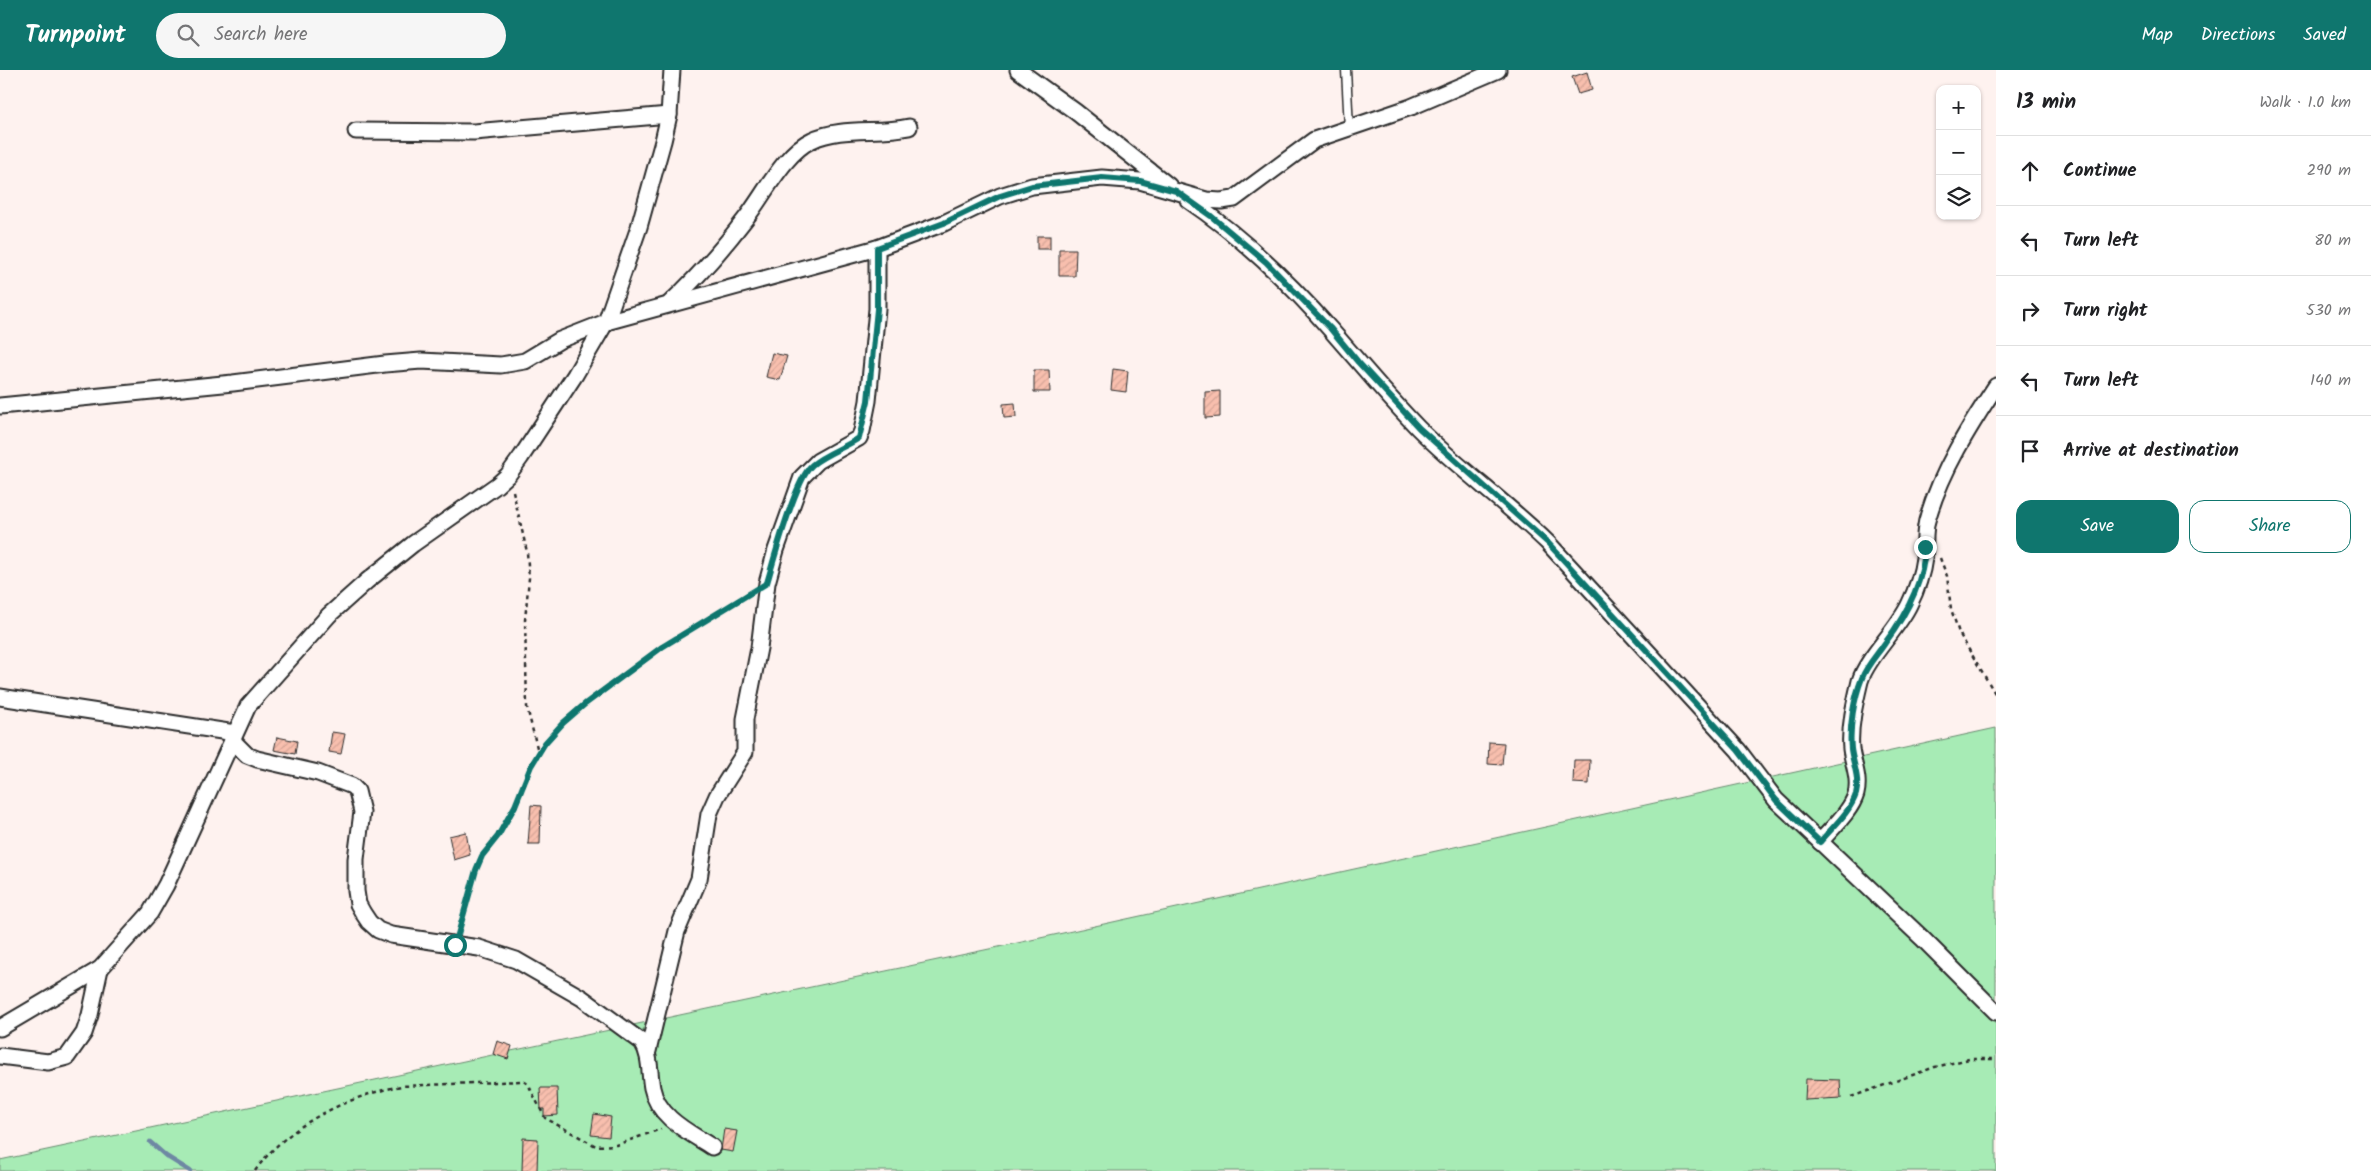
<!DOCTYPE html>
<meta charset="utf-8">
<style>
:root{--surface:#fff;--page:#f6f6f6;--text:#202124;--muted:#757577;--line:#e0e0e0;--accent:#0f766e}
body{margin:0;font-family:Kalam,sans-serif;background:var(--page);color:var(--text)}
.controls{position:absolute;right:15px;top:15px;display:grid;overflow:hidden;border-radius:10px;box-shadow:0 1px 4px #0004}
.controls button{width:45px;height:45px;display:grid;place-items:center;padding:0;border:0;border-bottom:1px solid var(--line);background:var(--surface);color:var(--text);font:25px sans-serif}
.stop{position:absolute;width:15px;height:15px;margin:-11px;border:4px solid #0f766e;border-radius:50%;background:#fff}
.stop.end{background:#0f766e;border-color:#fff;box-shadow:0 1px 5px #0008}
.list{margin:0;padding:0;list-style:none}
h2{display:flex;justify-content:space-between;align-items:center;height:65px;margin:0;padding:0 20px;font-size:21px}
h2 small{font-size:16px;font-weight:400;color:var(--muted)}
.list li{display:grid;grid-template-columns:32px 1fr auto;gap:15px;align-items:center;box-sizing:border-box;height:70px;padding:0 20px;border-top:1px solid var(--line)}
.list b{display:block;font-size:19px;white-space:nowrap}
.list em{font-size:16px;font-style:normal;color:var(--muted)}
.actions{display:flex;gap:10px;padding:15px 20px}
.actions a{flex:1;padding:11px 0;border:1px solid var(--accent);border-radius:15px;text-align:center;font-size:18px;color:var(--accent)}
.actions .main{background:var(--accent);color:#fff}
.icon{flex:none;width:28px;height:28px;fill:none;stroke:currentColor;stroke-width:2;stroke-linecap:round;stroke-linejoin:round}
.map{position:relative;flex:none;width:1996px;height:1101px;overflow:hidden}
header{display:flex;align-items:center;gap:30px;box-sizing:border-box;height:70px;padding:0 25px;background:var(--accent);color:#fff}
header strong{font-size:24px}
nav{display:flex;gap:28px;margin-inline-start:auto;font-size:18px}
.search{width:350px;height:45px;background:var(--page);display:flex;align-items:center;gap:12px;box-sizing:border-box;padding:0 18px;border-radius:28px;color:var(--muted);font-size:19px}
main{display:flex}
aside{flex:1;background:var(--surface)}
.map>svg:first-child{display:block}
.grass{fill:#a7ebb5;stroke:#698b70}
.lines{fill:none;stroke-linecap:round;stroke-linejoin:round}
.stream{stroke:#6e88a3;stroke-width:4.5}
.building{fill:url(#building-hatch);stroke:#2b2b2b}
.service-casing{stroke:#2b2b2b;stroke-width:11}
.minor-casing{stroke:#2b2b2b;stroke-width:19}
.path{stroke:#2b2b2b;stroke-width:2.5;stroke-dasharray:4 4;stroke-linecap:butt}
.service{stroke:#fff;stroke-width:8}
.minor{stroke:#fff;stroke-width:15}
.route{stroke:#0f766e;stroke-width:6}
</style>
<header>
<strong>Turnpoint</strong>
<div class="search"><svg class="icon" aria-label="search" viewBox="0 0 24 24"><circle cx="10" cy="10" r="6"/><path d="M15 15l6 6"/></svg>Search here</div>
<nav><a>Map</a><a>Directions</a><a>Saved</a></nav>
</header>
<main>
<div class="map">
<svg width="1996" height="1101" viewBox="0 0 1996 1101">
<defs>
<pattern id="building-hatch" width="6" height="6" patternUnits="userSpaceOnUse" patternTransform="scale(1.25)"><rect width="6" height="6" fill="#f8bfae"/><path d="M-1 1l2-2M0 6l6-6M5 7l2-2" fill="none" stroke="#d5a496"/></pattern>
</defs>
<rect width="100%" height="100%" fill="#fef2ef"/>
<filter id="ink" filterUnits="userSpaceOnUse"><feTurbulence type="fractalNoise" baseFrequency=".02" numOctaves="2"/><feDisplacementMap in="SourceGraphic" scale="10" xChannelSelector="R" yChannelSelector="G"/><feConvolveMatrix kernelMatrix="1 2 1 2 8 2 1 2 1" color-interpolation-filters="sRGB"/></filter>
<g filter="url(#ink)">
<polygon class="grass" points="1996,658 1996,1101 0,1101 0,1090 1022,872"/>
<g class="lines">
<polyline class="stream" points="150,1072 166,1086 190,1101"/>
</g>
<g class="building">
<polygon points="1587,2 1592,20 1578,24 1572,7"/>
<rect x="1037" y="166" width="13" height="13"/>
<polygon points="1059,179 1076,179 1075,206 1059,206"/>
<polygon points="772,283 787,286 780,310 766,307"/>
<polygon points="1113,299 1128,301 1126,322 1111,320"/>
<polygon points="1034,300 1049,300 1050,322 1034,322"/>
<polygon points="1220,321 1220,347 1205,348 1205,322"/>
<polygon points="1015,333 1016,347 1004,348 1003,334"/>
<polygon points="332,662 345,664 341,684 329,682"/>
<polygon points="277,667 297,671 295,684 274,680"/>
<polygon points="1489,672 1504,673 1502,695 1488,694"/>
<polygon points="1574,690 1590,690 1589,714 1573,713"/>
<polygon points="531,735 541,736 540,774 528,774"/>
<polygon points="466,762 470,785 454,790 449,766"/>
<polygon points="497,971 512,976 508,989 493,984"/>
<polygon points="1806,1009 1840,1010 1841,1028 1805,1030"/>
<polygon points="540,1018 557,1018 558,1045 544,1046 544,1039 541,1039"/>
<polygon points="594,1044 611,1047 609,1067 591,1065"/>
<polygon points="724,1059 737,1061 733,1082 721,1080"/>
<polygon points="523,1068 538,1069 537,1101 522,1101"/>
</g>
<g class="lines">
<g class="service-casing">
<polyline id="service" points="1346,0 1349,58"/>
</g>
<g class="minor-casing">
<g id="minor">
<polyline points="1018,0 1076,42 1169,116"/>
<polyline points="356,61 474,62 669,45"/>
<path d="M1188,130c53,36 100,81 142,129 29,33 57,67 88,99 41,41 89,75 130,115l190,207 38,50 146,138 74,74"/>
<path d="M670,233c28,-26 53,-55 76,-85 18,-23 39,-66 66,-78 29,-14 65,-6 97,-13"/>
<polyline points="0,336 233,313 385,294 421,291 501,295 525,291 560,270 606,252 877,178 944,153 1000,126 1032,116 1102,108 1140,111 1206,130 1221,131 1234,129 1314,70 1411,37 1498,0"/>
<polyline points="0,627 235,663"/>
<path d="M232,670l15,15 10,4 61,14 34,13 5,5 5,21 -6,47v32l2,13 5,9 6,9 9,8 13,5 88,13 37,12 66,38 60,44c9,14 7,30 10,46 6,30 37,44 60,59"/>
<path d="M1820,772c12,-14 31,-31 36,-48 4,-16 -3,-30 -5,-45 -2,-22 4,-47 9,-68 7,-23 37,-51 49,-76 7,-14 13,-31 15,-47 2,-14 -1,-27 4,-41 14,-47 41,-90 68,-131"/>
<polyline points="0,958 100,899 150,843 166,815 248,636 329,545 367,511 413,474 497,415 508,405 521,387 575,305 606,252 639,157 663,71 669,45 672,0"/>
<polyline points="648,981 677,861 699,809 709,744 717,726 745,682 745,649 759,578 767,513 776,480 802,407 818,391 859,368 862,361 868,331 877,239 877,178"/>
<polyline points="0,986 48,992 67,987 84,963 90,945 100,899"/>
</g>
</g>
<g class="path">
<polyline points="513,421 527,482 529,508 525,550 527,637 538,682"/>
<polyline points="1940,488 1947,506 1951,539 1959,563 1996,625"/>
<polyline points="459,861 476,800 482,786 498,765 515,737 531,696 545,673 563,653 585,634 662,577 750,523"/>
<polyline points="1851,1027 1935,997 1969,989 1996,989"/>
<path d="M255,1101c32,-46 93,-75 146,-85l122,-5 5,3 17,34 51,28 20,-1 45,-16"/>
</g>
<use href="#service" class="service"/>
<use href="#minor" class="minor"/>
</g>
</g>
<g class="lines" filter="url(#ink)">
<path class="route" d="M455,875l21,-75 6,-14 16,-20 17,-30 16,-40 14,-23 18,-20 22,-19 77,-57 105,-64c7,-24 28,-103 45,-118 13,-11 32,-17 47,-27l9,-37 9,-92v-61l67,-25 56,-27 32,-10 70,-8 38,3 36,10 35,25 55,46 64,66 28,34 61,66 129,115 190,207 38,50 44,42c12,-14 31,-31 36,-48 4,-16 -3,-30 -5,-45 -2,-22 3,-51 11,-71 5,-13 15,-23 23,-35 21,-28 39,-60 40,-96"/>
</g>
</svg>
<div class="controls">
<button>+</button>
<button>−</button>
<button><svg class="icon" aria-label="layers" viewBox="0 0 24 24"><path d="M12 4l9 5-9 5-9-5zM3 14l9 5 9-5"/></svg></button>
</div>
<div class="stop" style="left:455px;top:875px"></div>
<div class="stop end" style="left:1925px;top:477px"></div>
</div>
<aside>
<h2>13 min<small>Walk · 1.0 km</small></h2>
<ul class="list">
<li><svg class="icon" aria-label="ahead" viewBox="0 0 24 24"><path d="M12 20V5M6 11l6-6 6 6"/></svg><div><b>Continue</b></div><em>290 m</em></li>
<li><svg class="icon" aria-label="left" viewBox="0 0 24 24"><path d="M17 20v-9H6M10 6l-5 5 5 5"/></svg><div><b>Turn left</b></div><em>80 m</em></li>
<li><svg class="icon" aria-label="right" viewBox="0 0 24 24"><path d="M7 20v-9h11M14 6l5 5-5 5"/></svg><div><b>Turn right</b></div><em>530 m</em></li>
<li><svg class="icon" aria-label="left" viewBox="0 0 24 24"><path d="M17 20v-9H6M10 6l-5 5 5 5"/></svg><div><b>Turn left</b></div><em>140 m</em></li>
<li><svg class="icon" aria-label="arrive" viewBox="0 0 24 24"><path d="M6 21V4h12l-3 4 3 4H6"/></svg><div><b>Arrive at destination</b></div></li>
</ul>
<div class="actions"><a class="main">Save</a><a>Share</a></div>
</aside>
</main>
